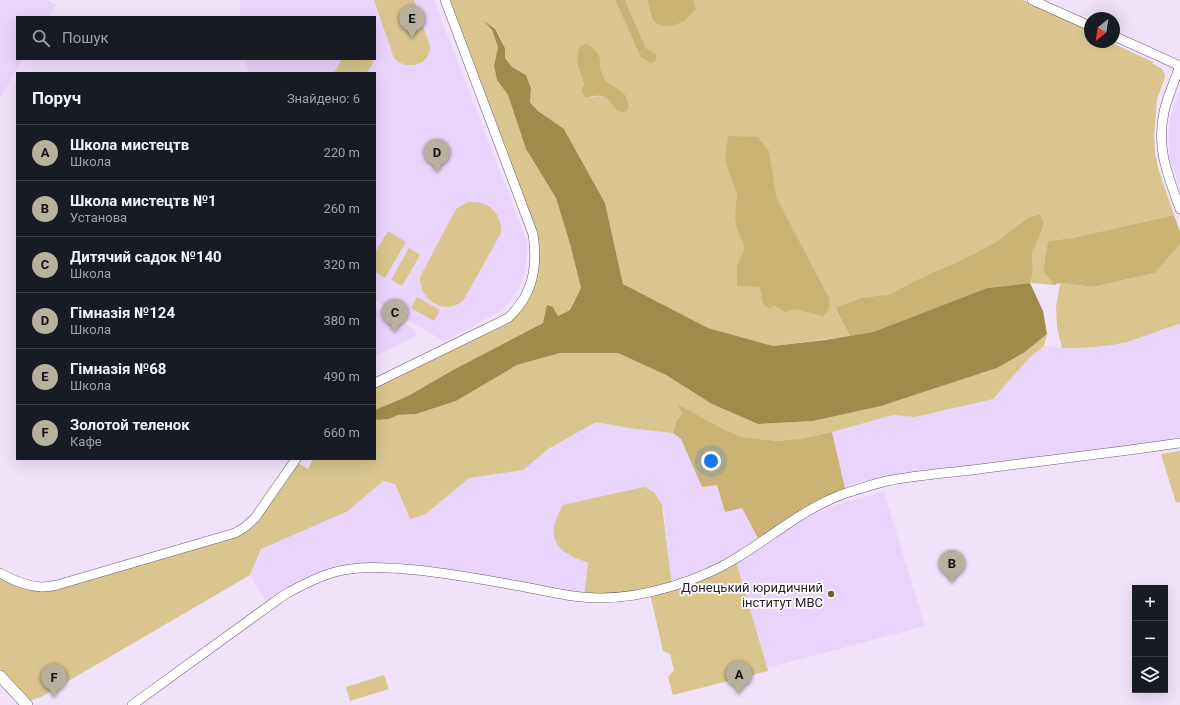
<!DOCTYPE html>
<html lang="uk">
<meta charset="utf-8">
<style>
:root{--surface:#171b24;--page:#242831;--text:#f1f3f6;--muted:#9ea1a6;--line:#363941;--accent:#b7b09c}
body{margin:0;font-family:Roboto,sans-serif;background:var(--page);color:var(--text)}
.controls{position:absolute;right:12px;bottom:12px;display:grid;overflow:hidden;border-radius:0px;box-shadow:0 4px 16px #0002}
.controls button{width:36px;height:36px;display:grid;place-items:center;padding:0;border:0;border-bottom:1px solid var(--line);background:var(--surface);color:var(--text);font:20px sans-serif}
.compass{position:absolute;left:1084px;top:12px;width:36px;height:36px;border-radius:50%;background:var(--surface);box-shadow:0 4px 16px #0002;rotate:210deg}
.you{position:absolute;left:711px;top:461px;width:14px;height:14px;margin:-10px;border:3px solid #fff;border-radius:50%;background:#1a73e8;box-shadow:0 0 0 6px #1a73e833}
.badge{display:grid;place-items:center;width:26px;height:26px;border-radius:50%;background:var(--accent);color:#111;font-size:13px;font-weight:700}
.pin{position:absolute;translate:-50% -33px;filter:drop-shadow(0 1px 2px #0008)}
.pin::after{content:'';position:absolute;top:21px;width:14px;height:12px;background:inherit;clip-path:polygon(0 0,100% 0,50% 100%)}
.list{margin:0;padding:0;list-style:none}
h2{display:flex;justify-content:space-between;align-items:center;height:52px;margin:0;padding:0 16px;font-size:17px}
h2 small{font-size:13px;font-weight:400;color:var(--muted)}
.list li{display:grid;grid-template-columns:26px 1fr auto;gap:12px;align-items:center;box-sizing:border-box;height:56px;padding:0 16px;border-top:1px solid var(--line)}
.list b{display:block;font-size:15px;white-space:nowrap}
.list p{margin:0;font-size:13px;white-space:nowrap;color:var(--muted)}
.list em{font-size:13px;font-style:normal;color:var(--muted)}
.icon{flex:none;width:22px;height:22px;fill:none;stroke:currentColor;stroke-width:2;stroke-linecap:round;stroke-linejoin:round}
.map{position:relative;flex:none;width:1180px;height:705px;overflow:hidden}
.search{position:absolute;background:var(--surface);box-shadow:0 4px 16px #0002;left:16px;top:16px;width:360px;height:44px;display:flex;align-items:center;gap:10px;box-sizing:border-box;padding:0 14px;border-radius:0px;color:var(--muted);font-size:15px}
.panel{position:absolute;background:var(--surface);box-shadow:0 4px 16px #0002;left:16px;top:72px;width:360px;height:388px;border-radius:0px}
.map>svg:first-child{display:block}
.built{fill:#e9d4fb}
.green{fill:#dac58e;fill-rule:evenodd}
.forest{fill:#cab375}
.water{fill:#a08a4c}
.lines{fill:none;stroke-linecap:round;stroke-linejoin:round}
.minor-casing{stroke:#6a5b76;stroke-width:10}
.major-casing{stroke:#6a5b76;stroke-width:12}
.minor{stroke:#fff;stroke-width:9}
.major{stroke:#fff;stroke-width:11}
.poi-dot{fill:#715f2d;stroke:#fff;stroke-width:1.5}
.labels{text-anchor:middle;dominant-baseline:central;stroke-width:3.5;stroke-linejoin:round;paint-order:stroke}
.poi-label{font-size:13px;fill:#241e29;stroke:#fff;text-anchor:end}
</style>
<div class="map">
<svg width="1180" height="705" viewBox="0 0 1180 705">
<rect width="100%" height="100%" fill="#f0e2fb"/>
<g class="built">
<polygon points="0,0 48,0 56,5 48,17 17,17 17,59 23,59 0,97"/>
<polygon points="241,0 434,0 527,242 527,250 525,273 518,290 512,299 501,311 444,341 375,300 375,73 248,73 248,69 244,59 375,59 375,17 240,17 240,3"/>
<polygon points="1180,89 1180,188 1170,160 1169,131 1170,119"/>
<polygon points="375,307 414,329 416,336 375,356"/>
<polygon points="1180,324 1180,443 886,481 846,493 832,432 893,415 915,417 993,399 1029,358 1044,346 1062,348 1130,341 1167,327"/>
<polygon points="596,422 629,428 673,433 681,439 702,487 717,485 742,508 760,542 742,555 672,586 664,511 654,492 644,487 567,554 588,563 584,597 414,570 336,572 268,605 250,575 261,549 272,543 347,511 383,481 395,484 410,519 426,514 469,478 523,470 548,449"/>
<polygon points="884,492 925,626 767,668 736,561 764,543 815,514 830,507 848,501"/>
</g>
<g class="green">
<path d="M374,0h40l16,46c0,20 -24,25 -36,12z"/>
<path d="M450,0h165l25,56 10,-6 -4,-2 -21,-48h22l2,7 3,12 26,5 7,-3 11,-12 -2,-9h329l60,26 7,5v11h20l43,20v2l9,5 2,4 1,4 -8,22 -3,36 1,19 4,17 15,44 -102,23 -24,3 -5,30 11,14 -24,-2 3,-10 -1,-20 9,-20 3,-11 -4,-8 -13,4 -28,22 -27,15 -60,27 -21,12 -30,4 -26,11 15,27 -77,10 -65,-18 -85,-44 -18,-81 -41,-74 -26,-18 -8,-10 1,-13 -5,-13 -14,-8 -7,-9v-10l-4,-9 -6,-10 -9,-6 6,7 6,17 -4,19 3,14 11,15 18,54 30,49 14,46 11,44 -11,22 -12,6 -5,-9 -10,16 -90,47 -45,26 -33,14v-23l128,-61 7,-5 8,-7 21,-65zM600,60v8l6,13 14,9 9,18 -5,4 -6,-1 -5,-7 -8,-7 -7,-1 -7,1 -10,-7 3,-6 -2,-10z"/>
<polygon points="342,59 371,59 374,61 367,73 334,73"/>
<path d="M468,202c5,0 11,0 16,2 12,4 18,18 17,29l-38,68c-19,15 -44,-1 -43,-24l36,-68z"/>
<polygon points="388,231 406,242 385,278 375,272 375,253"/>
<path d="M1180,244v80c-17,4 -33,12 -50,17 -22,6 -45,7 -68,7l-5,-21 -1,-20 4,-24 33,4 62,-14z"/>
<polygon points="409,248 420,255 402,286 391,280"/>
<polygon points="417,297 440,310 434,321 411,308"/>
<polygon points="1047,334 1044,346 1029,358 993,399 915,417 893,415 832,432 805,438 778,441 742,437 725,430 678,405 682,413 676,422 673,433 629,428 596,422 548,449 523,470 469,478 426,514 410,519 395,484 383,481 348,511 261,549 250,575 41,697 29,701 0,669 0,578 7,582 40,591 236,536 298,463 308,469 313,459 375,459 375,417 377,420 389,419 398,415 416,414 456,401 517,365 560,353 618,353 666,375 712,404 758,424 813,421 881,406 997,368 1025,352"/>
<polygon points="1180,451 1180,502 1176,503 1161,454"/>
<path d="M644,487l10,5 8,13 10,81 -30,8 -58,3 4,-34c-9,-4 -20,-7 -27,-14 -13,-13 -6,-31 2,-44z"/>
<polygon points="736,561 768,671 673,695 668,677 674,670 670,654 663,651 651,598 652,595"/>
<polygon points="384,675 389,689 350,701 346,687"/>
</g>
<g class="forest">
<polygon points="615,0 625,0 646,48 656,54 656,60 651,64 640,56"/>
<polygon points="647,0 694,0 696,9 685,21 678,24 667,26 659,25 652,19 649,7"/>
<path d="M587,43l11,10 2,7v8l6,13 14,9 6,6 3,12 -4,4c-2,0 -5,0 -7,-1 -5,-4 -7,-11 -14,-14 -6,-3 -13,0 -19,0l-4,-7 3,-6 -7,-23 2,-13z"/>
<path d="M728,136l30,1 11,14 7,46 53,101c1,8 1,13 -6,18l-28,-7 -10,3 -9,-6 -8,2 -5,-4 -3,-17 -23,-1v-20l8,-18 -7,-16 -3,-13 2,-26 -12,-32z"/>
<polygon points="1040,214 1044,222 1041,233 1032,253 1033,273 1030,283 987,288 873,332 850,336 835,308 861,298 891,294 912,282 972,255 999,240 1027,218"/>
<polygon points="1174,215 1180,232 1180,244 1155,273 1093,287 1060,283 1054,285 1043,271 1048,241 1072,238"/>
<polygon points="677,404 725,430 742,437 778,441 805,438 832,432 846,493 760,542 742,508 725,512 717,485 702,487 681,439 673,433 676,422 682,413"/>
</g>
<polygon class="water" points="484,21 495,29 505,48 505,58 512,67 526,75 531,88 530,102 538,111 564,129 605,203 623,284 708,328 773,346 825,340 873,332 987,288 1030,283 1043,311 1047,334 1025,352 997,368 881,406 813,421 758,424 712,404 666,375 618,353 560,353 517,365 456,401 416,414 398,415 389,419 377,420 375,417 375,410 408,396 453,370 543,323 547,305 553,307 558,316 570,310 581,288 570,244 556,198 526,149 508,95 497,80 494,66 498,47 492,30"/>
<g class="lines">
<g class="minor-casing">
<g id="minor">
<polyline points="1032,0 1090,26"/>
<polyline points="1114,36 1180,66"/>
<path d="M1180,65c-5,16 -13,32 -16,47 -8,37 4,63 16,97"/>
<path d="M375,383l133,-65c25,-23 30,-51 25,-84l-88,-234"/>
<path d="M0,573c12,7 27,13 41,14 5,0 11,-1 16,-2l178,-52 10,-6 10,-9 41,-59"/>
<path d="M132,705l152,-110c16,-9 33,-18 51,-23 23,-6 46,-5 70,-3 41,3 80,11 120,18 25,5 50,11 75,11 44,0 100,-17 138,-41 36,-22 68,-50 108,-64 14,-4 27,-9 41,-12 30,-6 62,-8 93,-12 67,-9 133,-16 200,-26"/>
</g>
</g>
<g class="major-casing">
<polyline id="major" points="0,676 27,705"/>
</g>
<use href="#minor" class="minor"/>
<use href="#major" class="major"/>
</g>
<circle class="poi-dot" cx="831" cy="594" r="4"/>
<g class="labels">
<g class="poi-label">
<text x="823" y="587">Донецький юридичний<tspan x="823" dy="15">інститут МВС</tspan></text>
</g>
</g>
</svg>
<div class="controls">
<button>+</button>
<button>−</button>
<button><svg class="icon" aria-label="layers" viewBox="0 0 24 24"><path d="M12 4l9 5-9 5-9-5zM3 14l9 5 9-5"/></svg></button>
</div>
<svg class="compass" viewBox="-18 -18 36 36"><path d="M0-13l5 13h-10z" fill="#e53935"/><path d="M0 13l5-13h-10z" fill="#9ea1a6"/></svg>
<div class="you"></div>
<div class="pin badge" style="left:739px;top:694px">A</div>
<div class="pin badge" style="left:952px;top:583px">B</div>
<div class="pin badge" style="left:395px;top:332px">C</div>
<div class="pin badge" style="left:437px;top:172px">D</div>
<div class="pin badge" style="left:412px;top:38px">E</div>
<div class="pin badge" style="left:54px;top:697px">F</div>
<div class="search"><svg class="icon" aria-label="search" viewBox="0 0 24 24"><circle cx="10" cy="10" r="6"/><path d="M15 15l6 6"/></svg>Пошук</div>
<section class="panel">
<h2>Поруч<small>Знайдено: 6</small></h2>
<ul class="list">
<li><span class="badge">A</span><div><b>Школа мистецтв</b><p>Школа</p></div><em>220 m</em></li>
<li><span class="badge">B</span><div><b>Школа мистецтв №1</b><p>Установа</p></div><em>260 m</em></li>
<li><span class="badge">C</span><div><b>Дитячий садок №140</b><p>Школа</p></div><em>320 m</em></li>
<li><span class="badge">D</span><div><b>Гімназія №124</b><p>Школа</p></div><em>380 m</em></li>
<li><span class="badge">E</span><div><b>Гімназія №68</b><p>Школа</p></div><em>490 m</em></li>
<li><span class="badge">F</span><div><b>Золотой теленок</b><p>Кафе</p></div><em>660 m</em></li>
</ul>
</section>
</div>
